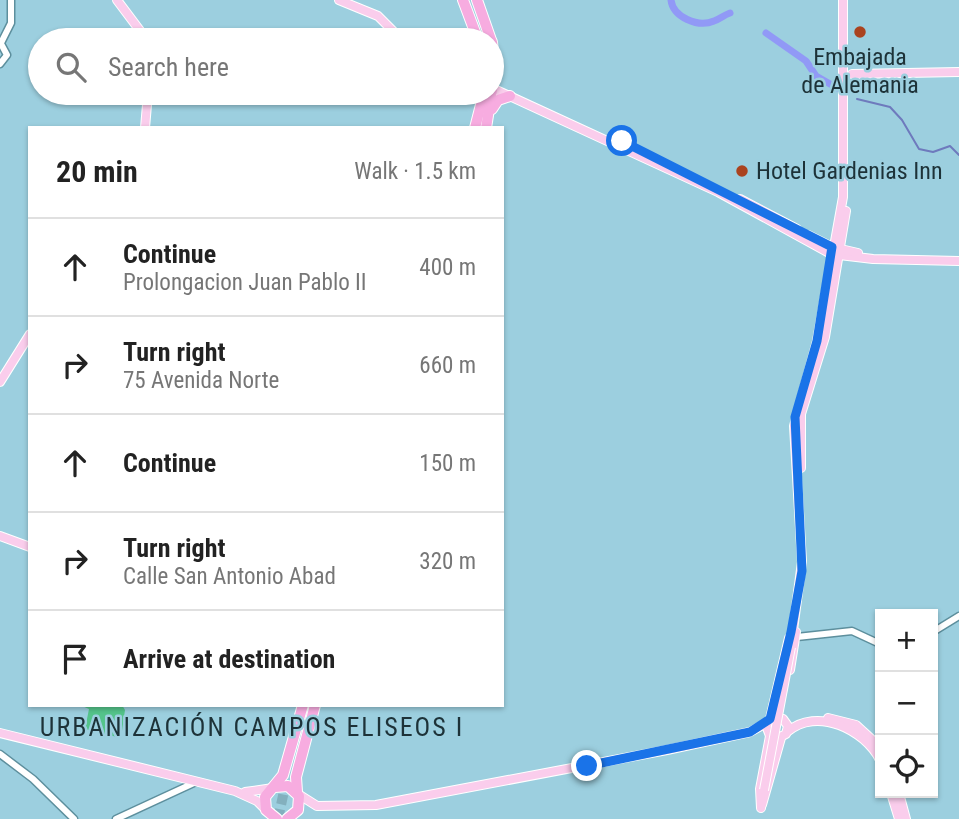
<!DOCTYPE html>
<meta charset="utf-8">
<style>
:root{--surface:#fff;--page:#f2f2f2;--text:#222;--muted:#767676;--line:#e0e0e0}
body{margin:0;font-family:"Roboto Condensed",sans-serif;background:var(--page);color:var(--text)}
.controls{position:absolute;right:21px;bottom:21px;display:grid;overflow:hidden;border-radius:0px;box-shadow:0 2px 5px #0004}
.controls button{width:63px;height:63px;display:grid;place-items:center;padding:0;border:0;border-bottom:2px solid var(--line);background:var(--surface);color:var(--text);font:35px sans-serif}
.stop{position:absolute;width:21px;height:21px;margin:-16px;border:5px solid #1a73e8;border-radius:50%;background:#fff}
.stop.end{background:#1a73e8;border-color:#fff;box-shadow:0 2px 7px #0008}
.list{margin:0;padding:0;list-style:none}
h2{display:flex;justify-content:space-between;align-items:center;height:91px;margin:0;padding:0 28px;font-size:30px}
h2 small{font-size:23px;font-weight:400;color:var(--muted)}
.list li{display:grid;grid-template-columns:46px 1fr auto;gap:21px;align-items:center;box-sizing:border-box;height:98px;padding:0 28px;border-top:2px solid var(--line)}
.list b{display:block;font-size:26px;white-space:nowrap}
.list p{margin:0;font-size:23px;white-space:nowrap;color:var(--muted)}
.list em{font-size:23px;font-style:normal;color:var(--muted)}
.icon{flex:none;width:38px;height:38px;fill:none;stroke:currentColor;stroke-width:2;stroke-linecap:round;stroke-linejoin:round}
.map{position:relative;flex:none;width:959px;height:819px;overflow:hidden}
.search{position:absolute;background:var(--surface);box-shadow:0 2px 5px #0004;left:28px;top:28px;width:476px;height:77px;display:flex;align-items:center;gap:18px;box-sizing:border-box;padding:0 24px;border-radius:38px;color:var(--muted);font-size:26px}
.panel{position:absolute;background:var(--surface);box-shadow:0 2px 5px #0004;left:28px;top:126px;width:476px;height:581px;border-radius:0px}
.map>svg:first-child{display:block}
.green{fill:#54c48b}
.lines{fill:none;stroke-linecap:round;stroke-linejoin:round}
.stream{stroke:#6e7abd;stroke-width:2}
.river{stroke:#9199f6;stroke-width:7}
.highway-tunnel{stroke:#83b0be;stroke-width:10;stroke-dasharray:10 5;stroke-linecap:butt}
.minor-casing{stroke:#5d8f9d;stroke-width:9}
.major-casing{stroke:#fff;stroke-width:10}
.highway-casing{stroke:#fff;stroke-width:12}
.minor{stroke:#fff;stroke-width:6}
.major{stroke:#facdec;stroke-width:8}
.highway{stroke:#f7ace0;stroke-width:10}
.major-bridge-casing{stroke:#fff;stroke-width:10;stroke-linecap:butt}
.major-bridge{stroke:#facdec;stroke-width:8}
.route{stroke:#1a73e8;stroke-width:9}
.poi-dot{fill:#aa431f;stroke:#9ccfdf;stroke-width:2.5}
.labels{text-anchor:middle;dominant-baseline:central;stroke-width:5;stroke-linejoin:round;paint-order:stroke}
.poi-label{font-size:24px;fill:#1d3238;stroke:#9ccfdf}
.neighbourhood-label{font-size:26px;letter-spacing:2px;fill:#1d3238;stroke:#9ccfdf}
</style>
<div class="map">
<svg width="959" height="819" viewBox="0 0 959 819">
<rect width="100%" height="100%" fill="#9ccfdf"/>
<polygon class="green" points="80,705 122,705 125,710 121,738 85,729 89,709"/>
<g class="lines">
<polyline class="stream" points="857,99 890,107 902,120 919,149 933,152 950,146 959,155"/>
<g class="river">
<path d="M671,0c2,17 27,28 43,21 6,-2 10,-6 16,-8"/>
<polyline points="766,33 806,61 816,76 837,88"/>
</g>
<polyline class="highway-tunnel" points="278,819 287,777"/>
<g class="minor-casing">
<g id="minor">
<polyline points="0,42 7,55 0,64"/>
<polyline points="1,43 11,23 11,0"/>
<polyline points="933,632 959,616"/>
<polyline points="797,637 852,631 880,644"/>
<polyline points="0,754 33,779 74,819"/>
<polyline points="116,819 196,782"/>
</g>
</g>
<g class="major-casing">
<g id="major">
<polyline points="117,0 147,40"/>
<polyline points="339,0 378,16 402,40"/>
<polyline points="852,74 959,72"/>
<polyline points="492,88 718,192 831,254 873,259 959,261"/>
<polyline points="145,128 148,93"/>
<polyline points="740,199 797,229"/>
<polyline points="808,235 832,247 858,253"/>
<polyline points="0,382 30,334"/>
<polyline points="801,468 801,414 825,337 846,211"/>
<polyline points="0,536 30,547"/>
<polyline points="791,645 802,562 794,426 817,341 843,197 843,0"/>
<polyline points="790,670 796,632"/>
<polyline points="828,718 856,725 880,747"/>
<polyline points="770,719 789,638"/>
<path d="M787,732c30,-26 78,-2 93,28"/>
<polyline points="0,733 235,791 257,801 268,812"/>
<polyline points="245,792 273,788"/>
<polyline points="891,793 899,819"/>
<polyline points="899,793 906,819"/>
<polyline points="298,794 317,806 376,805 667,750 750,732 768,722"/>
<polyline points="762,805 781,738"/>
<polyline points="761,808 760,789 770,736 766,725 773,717 783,719 788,726 786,734 778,738 770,736"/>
</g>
</g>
<g class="highway-casing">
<g id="highway">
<polyline points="463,0 478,40"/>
<polyline points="477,0 491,40"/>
<polyline points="492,109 498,100 510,96"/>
<polyline points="475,128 484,93"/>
<polyline points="486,128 495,71 492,42"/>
<polyline points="275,787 288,786 299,796 298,810 287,819"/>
<polyline points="297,792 296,777 315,705"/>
<polyline points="277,819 266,810 265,797 283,775 303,705"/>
</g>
</g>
<use href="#minor" class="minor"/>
<use href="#major" class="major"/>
<use href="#highway" class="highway"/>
<g class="major-bridge-casing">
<polyline id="major-bridge" points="764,790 791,647"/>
</g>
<use href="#major-bridge" class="major-bridge"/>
</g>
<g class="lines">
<polyline class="route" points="587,766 750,732 770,719 791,632 802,571 795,417 817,341 832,247 622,141"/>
</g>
<g class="poi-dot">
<circle cx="860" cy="32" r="7"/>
<circle cx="742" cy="171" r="7"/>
</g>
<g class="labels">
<g class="poi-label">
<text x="860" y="57">Embajada<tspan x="860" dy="28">de Alemania</tspan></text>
<text x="756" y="171" text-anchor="start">Hotel Gardenias Inn</text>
</g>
<g class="neighbourhood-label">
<text x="252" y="727">URBANIZACIÓN CAMPOS ELISEOS I</text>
</g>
</g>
</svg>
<div class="controls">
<button>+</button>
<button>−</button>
<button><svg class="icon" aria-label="locate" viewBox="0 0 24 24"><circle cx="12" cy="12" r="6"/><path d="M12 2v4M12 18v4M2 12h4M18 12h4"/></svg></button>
</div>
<div class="stop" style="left:622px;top:141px"></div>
<div class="stop end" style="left:587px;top:766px"></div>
<div class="search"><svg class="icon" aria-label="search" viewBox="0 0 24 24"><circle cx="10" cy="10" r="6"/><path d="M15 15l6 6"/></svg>Search here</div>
<section class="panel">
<h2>20 min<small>Walk · 1.5 km</small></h2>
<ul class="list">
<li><svg class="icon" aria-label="ahead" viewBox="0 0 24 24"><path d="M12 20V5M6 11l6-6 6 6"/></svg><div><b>Continue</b><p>Prolongacion Juan Pablo II</p></div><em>400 m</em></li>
<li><svg class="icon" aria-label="right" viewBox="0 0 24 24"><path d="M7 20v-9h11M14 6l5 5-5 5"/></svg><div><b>Turn right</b><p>75 Avenida Norte</p></div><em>660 m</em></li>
<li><svg class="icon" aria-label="ahead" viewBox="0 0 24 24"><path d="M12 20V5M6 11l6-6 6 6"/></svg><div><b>Continue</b></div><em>150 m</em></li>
<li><svg class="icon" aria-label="right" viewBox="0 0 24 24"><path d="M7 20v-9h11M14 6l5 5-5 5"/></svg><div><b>Turn right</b><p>Calle San Antonio Abad</p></div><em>320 m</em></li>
<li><svg class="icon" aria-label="arrive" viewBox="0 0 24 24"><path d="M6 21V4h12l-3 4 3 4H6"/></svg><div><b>Arrive at destination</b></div></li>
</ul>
</section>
</div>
